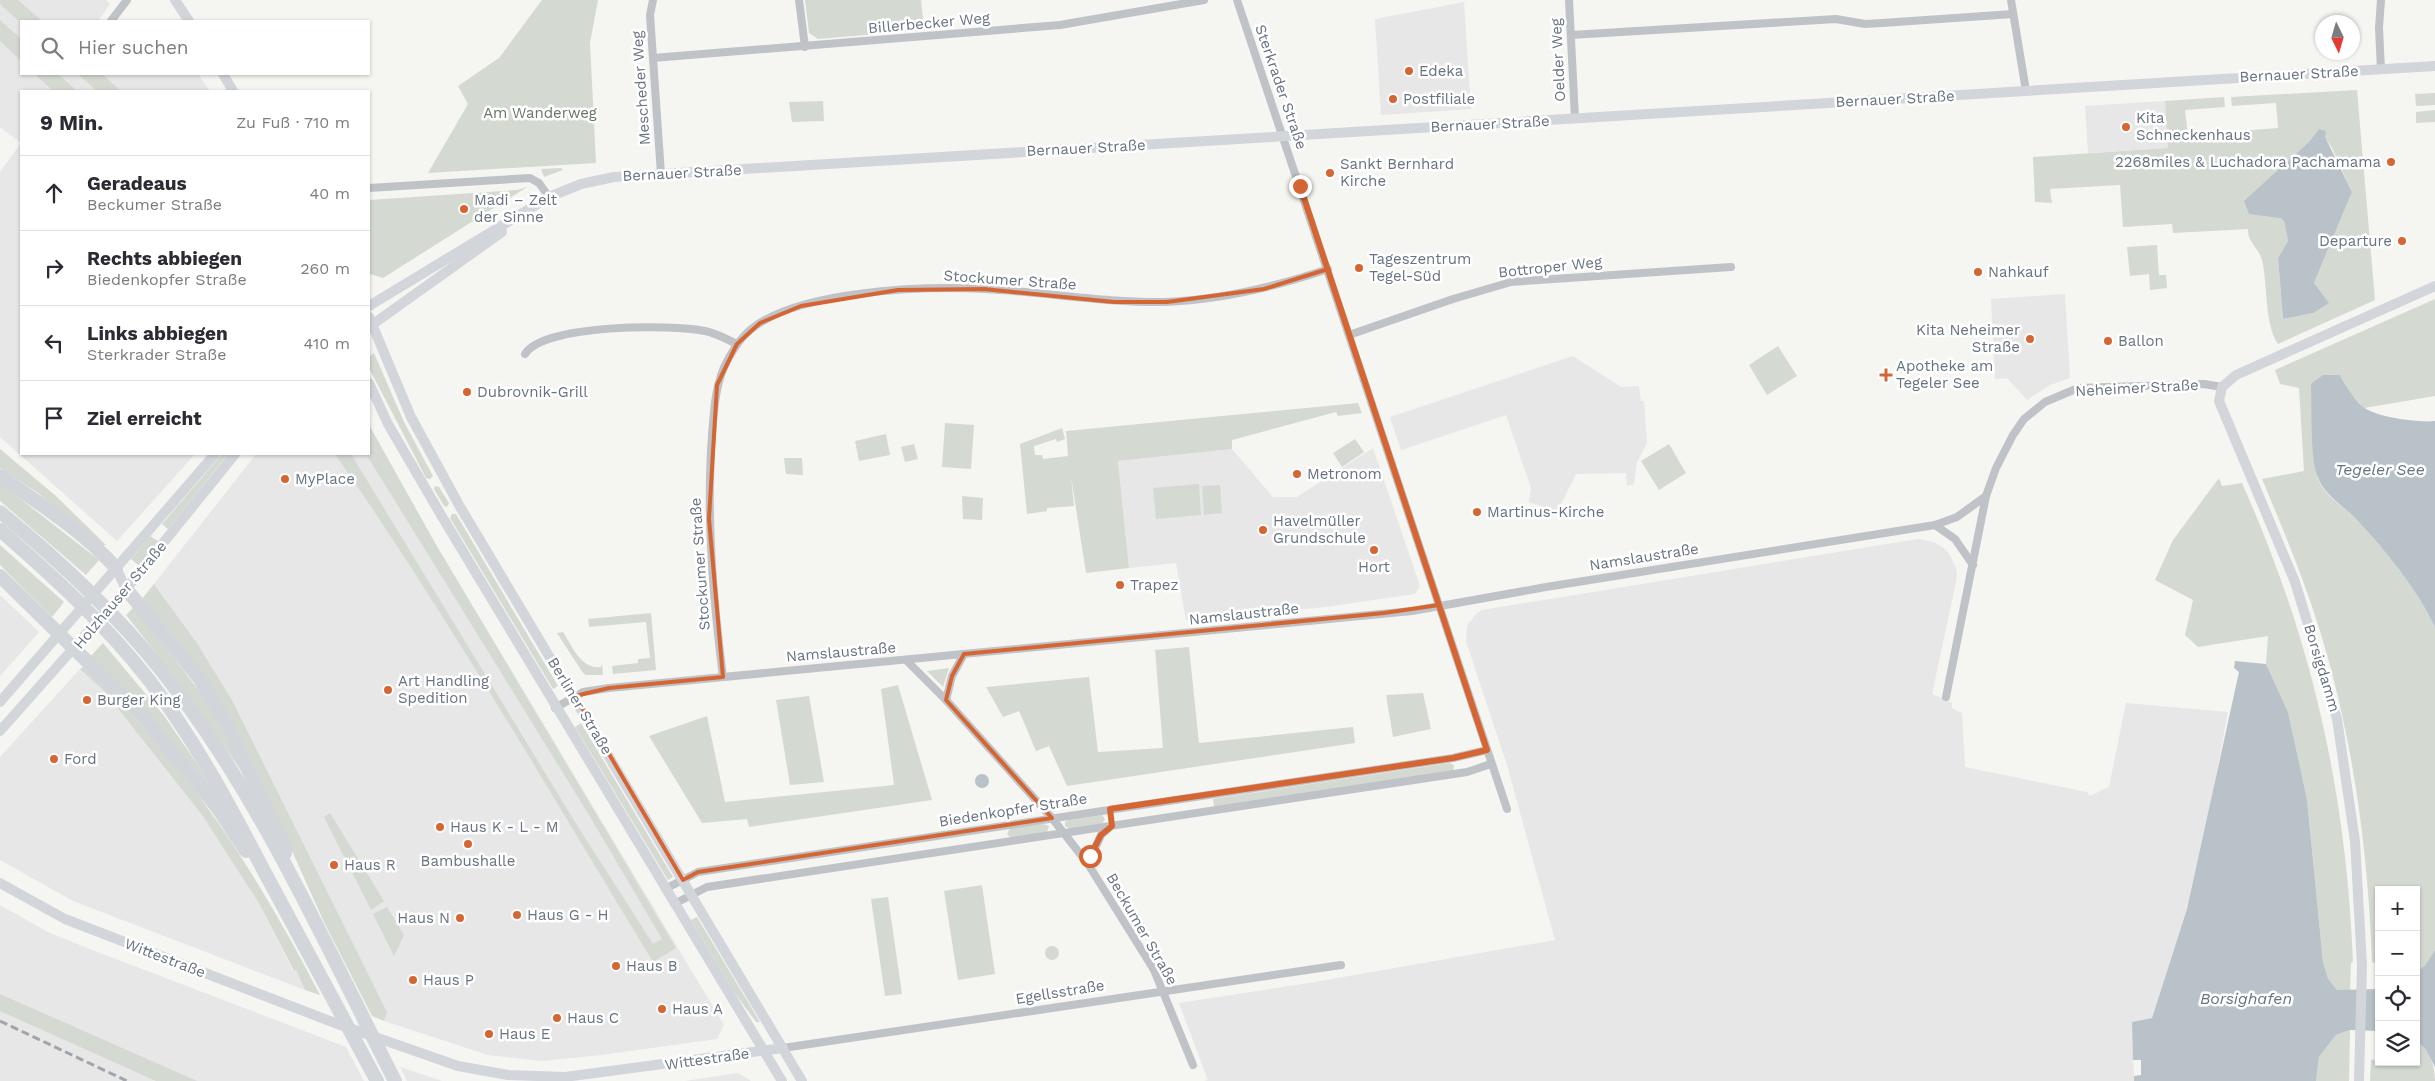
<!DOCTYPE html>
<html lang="de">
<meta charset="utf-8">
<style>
:root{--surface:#fff;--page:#f7f7f7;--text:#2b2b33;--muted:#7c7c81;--line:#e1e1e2}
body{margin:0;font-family:"Work Sans",sans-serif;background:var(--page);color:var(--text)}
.controls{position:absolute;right:15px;bottom:15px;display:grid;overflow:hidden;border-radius:0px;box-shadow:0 1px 4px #0004}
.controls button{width:45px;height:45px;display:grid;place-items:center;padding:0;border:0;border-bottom:1px solid var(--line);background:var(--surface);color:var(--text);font:25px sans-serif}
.compass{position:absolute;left:2315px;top:15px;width:45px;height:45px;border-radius:50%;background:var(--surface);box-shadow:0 1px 4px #0004;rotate:175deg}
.stop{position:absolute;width:15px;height:15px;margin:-11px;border:4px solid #d56633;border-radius:50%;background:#fff}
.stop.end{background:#d56633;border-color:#fff;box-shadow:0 1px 5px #0008}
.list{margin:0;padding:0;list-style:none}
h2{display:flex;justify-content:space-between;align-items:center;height:65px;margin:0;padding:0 20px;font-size:21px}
h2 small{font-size:16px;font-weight:400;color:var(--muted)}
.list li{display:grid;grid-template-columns:32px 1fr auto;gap:15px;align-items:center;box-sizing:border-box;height:75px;padding:0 20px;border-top:1px solid var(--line)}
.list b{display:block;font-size:19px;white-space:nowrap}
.list p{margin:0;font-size:16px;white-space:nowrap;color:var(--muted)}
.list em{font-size:16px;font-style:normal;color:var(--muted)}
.icon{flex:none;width:28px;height:28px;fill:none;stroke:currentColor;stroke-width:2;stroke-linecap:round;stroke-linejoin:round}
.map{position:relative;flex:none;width:2435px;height:1081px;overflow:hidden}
.search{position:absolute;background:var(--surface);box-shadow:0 1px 4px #0004;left:20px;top:20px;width:350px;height:55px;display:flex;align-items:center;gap:12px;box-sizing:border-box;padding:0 18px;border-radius:0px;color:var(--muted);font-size:19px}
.panel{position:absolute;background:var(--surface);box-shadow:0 1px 4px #0004;left:20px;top:90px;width:350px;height:365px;border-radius:0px}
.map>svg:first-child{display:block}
.built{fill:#e6e7e6}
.green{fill:#d4dad2;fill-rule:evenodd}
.water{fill:#b9c2c8}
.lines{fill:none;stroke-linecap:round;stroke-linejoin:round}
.street{stroke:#bfc2c6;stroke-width:8}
.secondary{stroke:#d2d6da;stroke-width:10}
.highway{stroke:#d2d6da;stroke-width:14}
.rail{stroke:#a1a5ab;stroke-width:3;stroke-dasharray:8 4;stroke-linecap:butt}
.route{stroke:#d56633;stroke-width:6}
.marked{fill:none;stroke:#d56633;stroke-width:4;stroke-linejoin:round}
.poi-dot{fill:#d56633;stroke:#fff;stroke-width:2}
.labels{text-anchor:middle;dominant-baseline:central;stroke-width:5;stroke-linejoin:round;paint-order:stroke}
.street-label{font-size:15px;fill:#677381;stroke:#fff}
.poi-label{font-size:15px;fill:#677381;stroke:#fff;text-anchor:start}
.park-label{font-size:15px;fill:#677965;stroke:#fff}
.water-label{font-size:16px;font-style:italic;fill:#63747e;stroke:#fff}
</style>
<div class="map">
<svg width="2435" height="1081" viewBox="0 0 2435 1081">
<rect width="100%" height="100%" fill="#f5f5f2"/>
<g class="built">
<polygon points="0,0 106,0 110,4 98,21 21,21 21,74 198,74 210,91 21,91 21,454 195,454 117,541 0,437 0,172 21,143 0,127"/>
<polygon points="1464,2 1471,109 1381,115 1375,19"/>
<polygon points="2165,101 2168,148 2088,153 2085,106"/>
<polygon points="2065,294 2070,378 2050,385 2027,400 2007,378 1995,379 1991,299"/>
<polygon points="1573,356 1621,387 1639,386 1641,401 1644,401 1647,443 1637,462 1634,484 1627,486 1626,473 1576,474 1557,512 1529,502 1531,488 1506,415 1401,450 1390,417"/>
<polygon points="369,425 435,543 724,1025 717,1039 601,1055 542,1061 488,1055 384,1021 386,1011 232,700 197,643 154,584 256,454 369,454"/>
<polygon points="1373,448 1420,586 1415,594 1325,607 1186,620 1176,563 1129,568 1118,461 1232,449 1273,497 1297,497"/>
<polygon points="1918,539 1934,542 1942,547 1948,552 1956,568 1957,577 1932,694 1952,703 1952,708 1962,713 1965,767 2087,792 2090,796 2109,787 2126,703 2228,712 2211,802 2187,909 2152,1018 2132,1022 2134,1081 1204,1081 1208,1080 1179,1003 1309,983 1555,940 1507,765 1466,641 1467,626 1476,614 1482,610"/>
<polygon points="0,595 39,632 0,676"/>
<polygon points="80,669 104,691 202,815 260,905 293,971 296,970 305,990 73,901 0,860 0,757"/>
<polygon points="0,905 48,932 87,948 346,1047 364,1081 0,1081"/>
<polygon points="400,1067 442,1081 407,1081"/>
<polygon points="738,1073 751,1081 685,1081"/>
</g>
<g class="green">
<polygon points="0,0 18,0 42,21 21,21 21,23 0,4"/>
<polygon points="542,0 598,0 590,43 596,163 428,173 468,104 458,86 499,58"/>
<polygon points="805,0 921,0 924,30 818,39 809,33"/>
<polygon points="0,20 21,39 21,61 0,41"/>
<polygon points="35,74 58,74 77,91 53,91"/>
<polygon points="78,74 102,74 121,91 97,91"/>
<path d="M2357,90l18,210 -97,44c-14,-20 -10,-60 -16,-84 -3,-12 -15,-18 -14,-31l-75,4 -1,-9 -49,3 -3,-42 -70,4 2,14 -17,-1 -2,-45 135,-9 -3,-47 59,-4 1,10 -40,3 3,25 90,-7 -2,-25 -44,3 -1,-9zM2319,129l13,19 20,44 -38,91 -1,30 -30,6 -5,-61 10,-17 -4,-20 -4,-3 29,-76z"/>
<polygon points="2435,93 2435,105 2416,106 2415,94"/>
<polygon points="823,101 824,121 792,122 789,102"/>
<polygon points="2435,110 2435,122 2416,123 2416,112"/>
<polygon points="561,168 563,170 544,177 541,169"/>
<polygon points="527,187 383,278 370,274 369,200 517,190"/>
<polygon points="2157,245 2159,275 2166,275 2167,288 2150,290 2149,274 2130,276 2127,247"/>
<path d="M2435,299v97l-71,12 -13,-14 -11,-19 -23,102c7,19 25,28 39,42 30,32 60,69 79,108v323l-10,17 -9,4v-81h-37v99l-4,1v-27l-3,-1c-4,-112 -19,-224 -52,-331 -16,-52 -37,-102 -58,-152l42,-8 -5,-83 -19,-4 -5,-14z"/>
<polygon points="1778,346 1797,376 1767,395 1749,365"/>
<polygon points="374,353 404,422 433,476 430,479 426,478 369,368 369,357"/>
<polygon points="1358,403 1362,413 1338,416 1336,412 1232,440 1232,449 1118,461 1129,568 1086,573 1071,476 1074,506 1047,508 1047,511 1027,514 1020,444 1062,428 1065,439 1057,442 1056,439 1034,446 1035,455 1042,455 1043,459 1068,456 1066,431"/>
<polygon points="945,423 974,425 971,469 942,467"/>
<path d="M369,425l66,118 241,405 -23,14c-104,-171 -204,-344 -318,-508h16l224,368 78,122 9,-5 -73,-124 -223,-361h3z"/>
<polygon points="886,434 890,455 859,461 855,441"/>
<polygon points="1355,439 1364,452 1342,467 1333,453"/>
<polygon points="914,444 918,459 905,462 901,447"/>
<polygon points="1669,444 1686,473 1659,490 1641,461"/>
<polygon points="0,449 56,496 106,545 101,545 38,493 0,468"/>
<polygon points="222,454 228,454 168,529 162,524"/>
<polygon points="802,458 803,475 786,474 784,458"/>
<path d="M2219,478l3,8 20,-3c70,157 104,307 111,479l-2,1 -1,28 -13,-1 -9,-10 -5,-18 -16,-163 -19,-87 -22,-48 2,-28 -70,11 -13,-12 8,-35 -38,-20 18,-40z"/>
<polygon points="0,483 99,560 86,575 0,501"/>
<polygon points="1199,484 1201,515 1156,519 1153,488"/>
<polygon points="1220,485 1222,513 1204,515 1202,486"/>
<polygon points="435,486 439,487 449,503 447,507 444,506 434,489"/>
<polygon points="962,496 983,498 982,520 963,519"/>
<polygon points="452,514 456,514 558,686 553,689 450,518"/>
<polygon points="150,536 158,541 139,566 131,559"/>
<polygon points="0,545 64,602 52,617 0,565"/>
<polygon points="154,584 197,643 232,700 387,1012 384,1021 372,1016 324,922 250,758 188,654 142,599"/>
<polygon points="134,607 197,688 212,710 246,778 179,682 126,615"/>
<polygon points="651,613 656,670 613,674 612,666 638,663 638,659 650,658 646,622 589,627 588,619"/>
<path d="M563,632c10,15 17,37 38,35l1,-4 1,12h-17l-3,-2 -26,-40z"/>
<polygon points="103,643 165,717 206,777 226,811 90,657"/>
<polygon points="1189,647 1199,743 1353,727 1355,743 1067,786 1049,746 1036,751 1019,711 1003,717 986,687 1089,677 1098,752 1163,748 1155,650"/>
<path d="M83,667c101,90 175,208 237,328l-15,-5 -9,-20 -2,1 -34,-66 -58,-90 -98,-124 -24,-22z"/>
<polygon points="949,668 943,687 927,671"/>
<polygon points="898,685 932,800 749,827 747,819 702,823 649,736 707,716 725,802 894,785 881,689"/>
<polygon points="1423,693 1431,729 1393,737 1386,695"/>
<polygon points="809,696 824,782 790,785 776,700"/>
<polygon points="581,723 673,877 668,880 575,727"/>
<polygon points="1449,763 1454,765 1453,771 1214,807 1213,799"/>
<polygon points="330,813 384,901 371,910 324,817"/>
<polygon points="1102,815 1105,819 1102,824 1070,829 1065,826 1065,822 1069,820"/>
<polygon points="1043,824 1049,826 1047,832 1011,838 1007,834 1010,828"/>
<polygon points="982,885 995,974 958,980 944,891"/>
<polygon points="888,897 902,994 885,996 871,899"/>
<polygon points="387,907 404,935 394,956 373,914"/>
<polygon points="697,917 760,1022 756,1022 734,992 691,920"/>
<circle cx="1052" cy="953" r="7"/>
<polygon points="0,994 197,1081 156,1081 0,1011"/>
<polygon points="2350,1030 2349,1081 2316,1081 2319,1057 2336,1035"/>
<path d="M2416,1039c13,11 19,26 19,42h-65l1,-22 8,3h37z"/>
</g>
<g class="water">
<polygon points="2319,129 2326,131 2325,137 2352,192 2314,283 2329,303 2313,313 2283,319 2278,258 2288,241 2284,221 2280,218 2249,214 2244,201 2309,142"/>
<path d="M2323,375h17c6,11 13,23 23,32 13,10 55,16 72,14v206c-19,-39 -48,-75 -78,-107 -14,-15 -34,-25 -40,-45 -7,-19 -5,-68 -6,-91z"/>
<polygon points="2235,661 2266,664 2288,712 2307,799 2323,962 2328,979 2337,990 2379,989 2379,1031 2350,1030 2336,1035 2319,1057 2316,1081 2134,1081 2134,1076 2141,1075 2141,1060 2133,1060 2132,1022 2152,1018 2187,909 2239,672 2234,668"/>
<circle cx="982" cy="781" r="7"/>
<polygon points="2435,950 2435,1067 2426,1050 2416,1039 2416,971 2425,966"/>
</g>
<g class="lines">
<g class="street">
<polyline points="653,0 650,15 661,174"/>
<polyline points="799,0 805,47"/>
<polyline points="1237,0 1507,809"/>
<polyline points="1569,0 1575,118"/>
<polyline points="2011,0 2026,91"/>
<polyline points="111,21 127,0"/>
<polyline points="1571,35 1836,19 1865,24 1882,23 2013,14"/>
<polyline points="653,58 1060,25 1204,0"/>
<polyline points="2381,69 2379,28 2381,0"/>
<polyline points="369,188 530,178 539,183 549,197"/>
<polyline points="1349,335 1453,299 1511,282 1731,267"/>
<path d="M525,354c18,-30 147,-30 180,-23 11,2 21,8 32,13"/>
<polyline points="1935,525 1955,539 1973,565"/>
<polyline points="906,660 946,700 1052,818 1088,864 1154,970 1193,1065"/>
<path d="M723,677c-10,-80 -17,-161 -11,-242 2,-25 3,-51 15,-74 6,-11 13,-23 23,-31 48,-40 173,-44 235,-41 61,3 120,14 180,13 57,-2 110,-15 163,-33"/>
<polyline points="1946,697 1986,496 1996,468 2013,435 2024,419 2045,402 2078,388 2204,384 2222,387"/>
<polyline points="946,700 952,676 964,654"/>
<polyline points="555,708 583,692 609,688 1412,611 1546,587 1935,525 1957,517 1986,496"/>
<polyline points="1088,864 1101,835 1111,826"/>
<polyline points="665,889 698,872 1453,758 1487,750"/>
<polyline points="674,904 707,887 1467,772 1491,764"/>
<polyline points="783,1048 1341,965"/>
</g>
<g class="secondary">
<polyline points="175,0 189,21"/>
<polyline points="223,74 233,91"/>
<polyline points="369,306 549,197 581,184 614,177 2435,66"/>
<polyline points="369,317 411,417 459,505 802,1081"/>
<polyline points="369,327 502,232"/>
<polyline points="369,383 388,424 441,515 782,1081"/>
<polyline points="116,568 126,589"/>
<polyline points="0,702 215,454"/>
<polyline points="0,731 126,589 235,454"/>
<polyline points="0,883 65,919 335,1023 458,1066 508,1075 565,1077 783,1048"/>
<polyline points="2359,1081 2362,965 2355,841 2337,719 2295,582 2219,401 2222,387 2236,375 2435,286"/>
</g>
<g class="highway">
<path d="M0,476c40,28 84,56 116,92"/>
<path d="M0,512c55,45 117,103 162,159 97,123 162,271 233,410"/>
<path d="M0,530c53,46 106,95 149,150 46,60 80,124 115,191 37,70 76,140 113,210"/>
<polyline points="0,576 142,715 217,807 246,851"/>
<polyline points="126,589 200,679 226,723 285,848 285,853"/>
</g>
<polyline class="rail" points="0,1021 127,1081"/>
</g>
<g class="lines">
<polyline class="route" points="1090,856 1101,835 1112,826 1110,809 1453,758 1487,750 1300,186"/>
</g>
<path class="marked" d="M1328,269l111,336 -55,8 -420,41 -12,22 -6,24 106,118 -354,54 -15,8 -108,-184 34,-8 114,-11 -14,-158 8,-134 20,-41 23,-21 41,-17 97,-16 86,-1 130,13h53l97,-13z"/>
<g class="poi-dot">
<circle cx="1409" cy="71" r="5"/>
<circle cx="1393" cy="99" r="5"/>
<circle cx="2126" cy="127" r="5"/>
<circle cx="2391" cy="162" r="5"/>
<circle cx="1330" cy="173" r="5"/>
<circle cx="464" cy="209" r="5"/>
<circle cx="2402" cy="241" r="5"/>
<circle cx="1359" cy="268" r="5"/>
<circle cx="1978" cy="272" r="5"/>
<circle cx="2030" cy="339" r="5"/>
<circle cx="2108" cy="341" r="5"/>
<path d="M1883.5 367.5h5v5h5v5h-5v5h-5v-5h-5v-5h5z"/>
<circle cx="467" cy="392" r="5"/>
<circle cx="1297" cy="474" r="5"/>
<circle cx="285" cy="479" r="5"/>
<circle cx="1477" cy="512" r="5"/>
<circle cx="1263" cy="530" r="5"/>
<circle cx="1374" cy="550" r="5"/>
<circle cx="1120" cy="585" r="5"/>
<circle cx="388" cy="690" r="5"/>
<circle cx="87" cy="700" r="5"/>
<circle cx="54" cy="759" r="5"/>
<circle cx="440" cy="827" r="5"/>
<circle cx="468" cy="844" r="5"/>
<circle cx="334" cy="865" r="5"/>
<circle cx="517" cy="915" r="5"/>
<circle cx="460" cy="918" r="5"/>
<circle cx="616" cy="966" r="5"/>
<circle cx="413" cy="980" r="5"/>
<circle cx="662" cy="1009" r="5"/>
<circle cx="557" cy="1018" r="5"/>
<circle cx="489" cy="1034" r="5"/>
</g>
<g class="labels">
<g class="street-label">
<text transform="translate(929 23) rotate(-5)">Billerbecker Weg</text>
<text transform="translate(1558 60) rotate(-93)">Oelder Weg</text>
<text transform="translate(2299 74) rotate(-3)">Bernauer Straße</text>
<text transform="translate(1281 87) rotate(71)">Sterkrader Straße</text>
<text transform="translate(641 88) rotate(-94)">Mescheder Weg</text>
<text transform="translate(1895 99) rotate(-3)">Bernauer Straße</text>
<text transform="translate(1490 124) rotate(-3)">Bernauer Straße</text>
<text transform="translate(1086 148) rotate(-3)">Bernauer Straße</text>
<text transform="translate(682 173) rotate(-3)">Bernauer Straße</text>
<text transform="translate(1550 267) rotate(-6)">Bottroper Weg</text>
<text transform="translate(1010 280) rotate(4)">Stockumer Straße</text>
<text transform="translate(2137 388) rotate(-3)">Neheimer Straße</text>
<text transform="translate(1644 557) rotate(-9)">Namslaustraße</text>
<text transform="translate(700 564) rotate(-94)">Stockumer Straße</text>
<text transform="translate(120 595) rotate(-50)">Holzhauser Straße</text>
<text transform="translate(1244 614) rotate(-6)">Namslaustraße</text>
<text transform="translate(841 652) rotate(-5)">Namslaustraße</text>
<text transform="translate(2322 668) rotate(73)">Borsigdamm</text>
<text transform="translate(580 706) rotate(59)">Berliner Straße</text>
<text transform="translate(1013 810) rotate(-9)">Biedenkopfer Straße</text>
<text transform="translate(1142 929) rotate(60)">Beckumer Straße</text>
<text transform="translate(165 958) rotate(21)">Wittestraße</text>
<text transform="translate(1060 992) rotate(-9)">Egellsstraße</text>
<text transform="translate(707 1059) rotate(-8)">Wittestraße</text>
</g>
<g class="poi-label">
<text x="1419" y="71">Edeka</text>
<text x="1403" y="99">Postfiliale</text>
<text x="2136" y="118">Kita<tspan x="2136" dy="17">Schneckenhaus</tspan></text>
<text x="2381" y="162" text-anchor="end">2268miles &amp; Luchadora Pachamama</text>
<text x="1340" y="164">Sankt Bernhard<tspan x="1340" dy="17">Kirche</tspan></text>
<text x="474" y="200">Madi – Zelt<tspan x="474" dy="17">der Sinne</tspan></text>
<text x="2392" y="241" text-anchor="end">Departure</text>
<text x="1369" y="259">Tageszentrum<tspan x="1369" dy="17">Tegel-Süd</tspan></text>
<text x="1988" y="272">Nahkauf</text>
<text x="2020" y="330" text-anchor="end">Kita Neheimer<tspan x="2020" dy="17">Straße</tspan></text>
<text x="2118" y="341">Ballon</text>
<text x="1896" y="366">Apotheke am<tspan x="1896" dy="17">Tegeler See</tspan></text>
<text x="477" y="392">Dubrovnik-Grill</text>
<text x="1307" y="474">Metronom</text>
<text x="295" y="479">MyPlace</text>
<text x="1487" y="512">Martinus-Kirche</text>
<text x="1273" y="521">Havelmüller<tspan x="1273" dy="17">Grundschule</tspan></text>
<text x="1374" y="567" text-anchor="middle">Hort</text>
<text x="1130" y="585">Trapez</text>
<text x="398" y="681">Art Handling<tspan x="398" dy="17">Spedition</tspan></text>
<text x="97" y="700">Burger King</text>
<text x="64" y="759">Ford</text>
<text x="450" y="827">Haus K - L - M</text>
<text x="468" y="861" text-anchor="middle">Bambushalle</text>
<text x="344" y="865">Haus R</text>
<text x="527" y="915">Haus G - H</text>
<text x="450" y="918" text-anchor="end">Haus N</text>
<text x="626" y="966">Haus B</text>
<text x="423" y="980">Haus P</text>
<text x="672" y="1009">Haus A</text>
<text x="567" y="1018">Haus C</text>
<text x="499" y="1034">Haus E</text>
</g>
<g class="park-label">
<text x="540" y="113">Am Wanderweg</text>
</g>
<g class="water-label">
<text x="2380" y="469">Tegeler See</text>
<text x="2246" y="998">Borsighafen</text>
</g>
</g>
</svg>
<div class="controls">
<button>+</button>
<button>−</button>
<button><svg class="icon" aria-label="locate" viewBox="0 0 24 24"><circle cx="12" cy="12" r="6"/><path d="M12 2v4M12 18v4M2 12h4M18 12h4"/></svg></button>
<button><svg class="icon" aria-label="layers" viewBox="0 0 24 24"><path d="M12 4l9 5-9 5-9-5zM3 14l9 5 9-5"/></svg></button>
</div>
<svg class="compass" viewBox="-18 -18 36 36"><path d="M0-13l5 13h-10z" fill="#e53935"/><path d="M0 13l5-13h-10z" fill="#7c7c81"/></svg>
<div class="stop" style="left:1090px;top:856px"></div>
<div class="stop end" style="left:1300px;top:186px"></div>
<div class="search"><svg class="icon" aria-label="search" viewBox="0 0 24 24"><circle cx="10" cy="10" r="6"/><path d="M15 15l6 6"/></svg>Hier suchen</div>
<section class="panel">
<h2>9 Min.<small>Zu Fuß · 710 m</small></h2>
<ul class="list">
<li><svg class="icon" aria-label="ahead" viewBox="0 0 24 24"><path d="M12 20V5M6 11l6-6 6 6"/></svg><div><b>Geradeaus</b><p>Beckumer Straße</p></div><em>40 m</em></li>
<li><svg class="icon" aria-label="right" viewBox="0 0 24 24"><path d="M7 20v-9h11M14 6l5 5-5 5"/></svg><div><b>Rechts abbiegen</b><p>Biedenkopfer Straße</p></div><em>260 m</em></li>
<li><svg class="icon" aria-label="left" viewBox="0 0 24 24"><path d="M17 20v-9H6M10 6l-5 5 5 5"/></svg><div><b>Links abbiegen</b><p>Sterkrader Straße</p></div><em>410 m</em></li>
<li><svg class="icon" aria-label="arrive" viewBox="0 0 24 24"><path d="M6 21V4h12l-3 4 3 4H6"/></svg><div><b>Ziel erreicht</b></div></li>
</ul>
</section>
</div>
